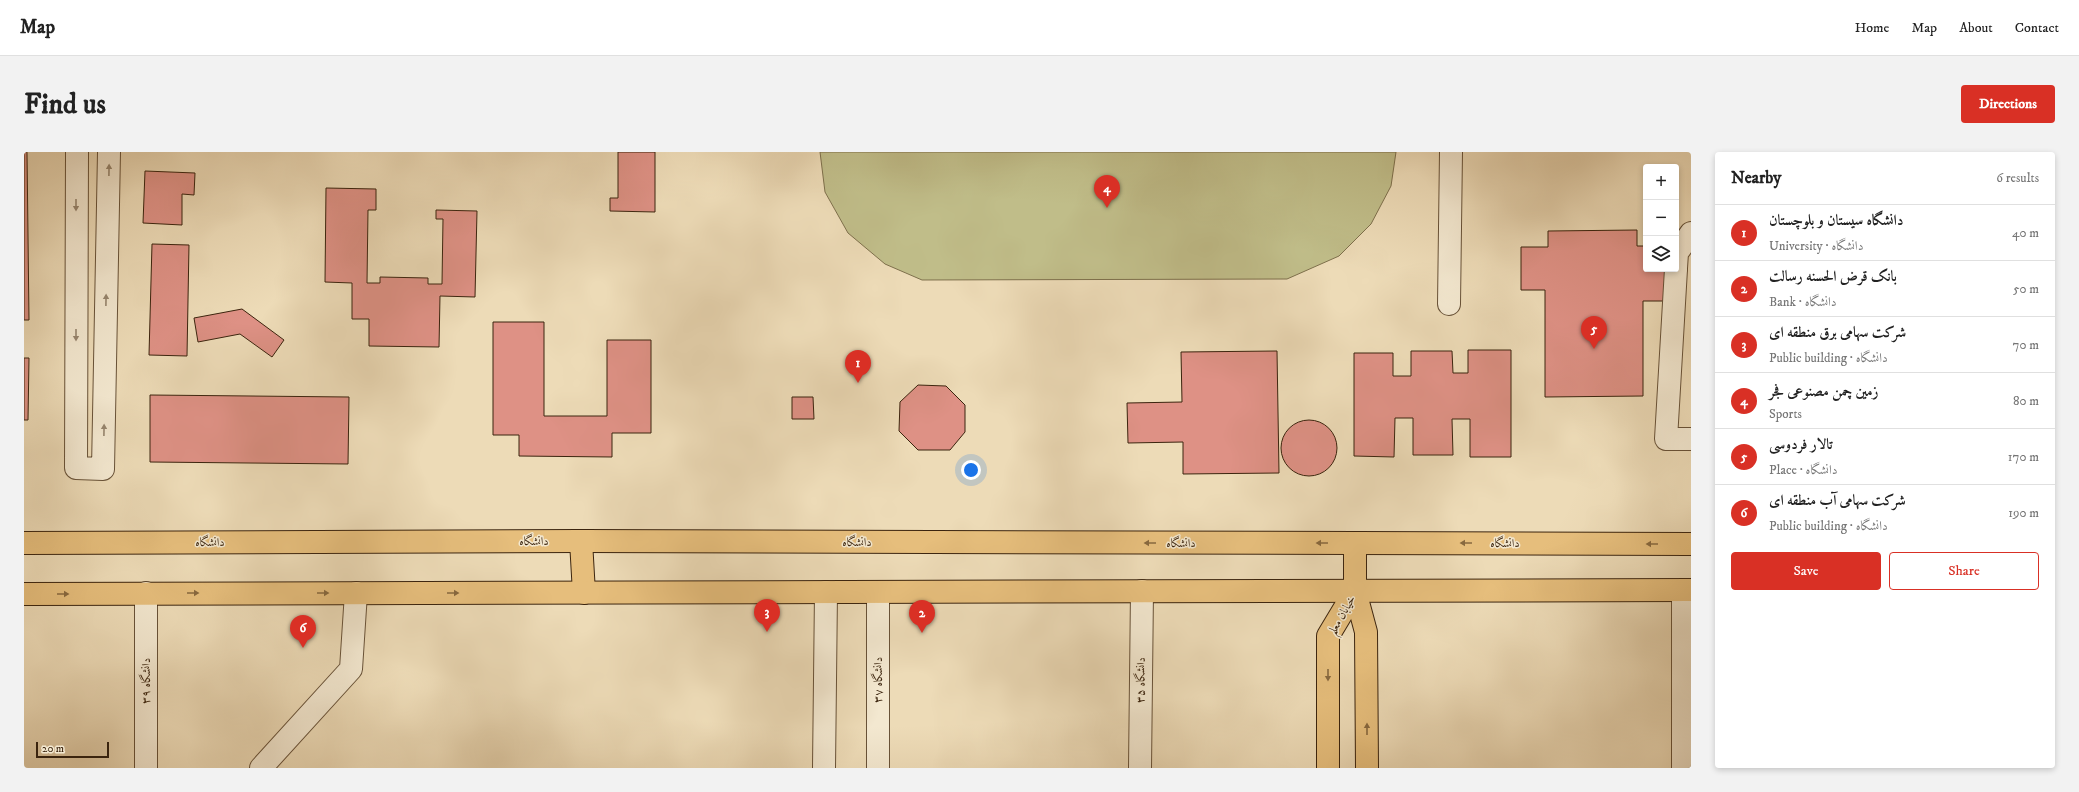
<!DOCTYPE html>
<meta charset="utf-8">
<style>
:root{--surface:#fff;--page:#f2f2f2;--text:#222;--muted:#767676;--line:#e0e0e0;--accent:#d93025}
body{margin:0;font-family:"IM FELL DW Pica",Amiri,serif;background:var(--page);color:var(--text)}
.controls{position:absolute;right:12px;top:12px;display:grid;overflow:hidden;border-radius:4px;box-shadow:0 2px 6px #0003}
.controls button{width:36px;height:36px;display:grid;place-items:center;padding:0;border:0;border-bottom:1px solid var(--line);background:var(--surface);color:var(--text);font:20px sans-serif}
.scale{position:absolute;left:12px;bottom:10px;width:73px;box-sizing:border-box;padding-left:4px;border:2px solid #3b240e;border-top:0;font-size:11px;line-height:14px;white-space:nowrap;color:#3b240e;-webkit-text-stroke:3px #f3e8d0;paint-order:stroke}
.you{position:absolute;left:947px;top:318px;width:14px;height:14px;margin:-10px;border:3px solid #fff;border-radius:50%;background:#1a73e8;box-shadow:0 0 0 6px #1a73e833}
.badge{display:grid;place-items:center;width:26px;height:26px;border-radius:50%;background:var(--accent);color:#fff;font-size:13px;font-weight:700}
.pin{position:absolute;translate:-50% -33px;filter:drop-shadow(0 1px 2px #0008)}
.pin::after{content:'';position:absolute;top:21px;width:14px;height:12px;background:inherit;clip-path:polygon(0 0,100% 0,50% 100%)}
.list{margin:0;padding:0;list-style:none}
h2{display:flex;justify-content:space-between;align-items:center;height:52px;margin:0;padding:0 16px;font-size:17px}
h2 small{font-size:13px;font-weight:400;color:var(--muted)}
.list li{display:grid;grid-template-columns:26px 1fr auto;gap:12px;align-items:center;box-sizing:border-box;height:56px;padding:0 16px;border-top:1px solid var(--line)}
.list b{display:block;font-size:15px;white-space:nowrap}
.list p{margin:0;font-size:13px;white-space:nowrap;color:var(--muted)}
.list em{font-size:13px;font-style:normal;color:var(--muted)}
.actions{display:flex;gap:8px;padding:12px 16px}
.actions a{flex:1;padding:9px 0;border:1px solid var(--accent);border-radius:4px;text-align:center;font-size:14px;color:var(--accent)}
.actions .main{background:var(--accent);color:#fff}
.icon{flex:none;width:22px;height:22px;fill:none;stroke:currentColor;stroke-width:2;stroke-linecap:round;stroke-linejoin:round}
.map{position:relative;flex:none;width:1667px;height:616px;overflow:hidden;border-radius:4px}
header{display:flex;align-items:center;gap:24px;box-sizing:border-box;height:56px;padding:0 20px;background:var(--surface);border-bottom:1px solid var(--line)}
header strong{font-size:19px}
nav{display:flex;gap:22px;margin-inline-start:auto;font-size:14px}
.intro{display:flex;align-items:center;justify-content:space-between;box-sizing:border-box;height:96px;padding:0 24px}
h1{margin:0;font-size:28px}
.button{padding:10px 18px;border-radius:4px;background:var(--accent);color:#fff;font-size:14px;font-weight:700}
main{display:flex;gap:24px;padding:0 24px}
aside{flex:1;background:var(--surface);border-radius:4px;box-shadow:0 2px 6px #0003}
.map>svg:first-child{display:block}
.green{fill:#c0bd89;stroke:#7e704c}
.building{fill:#de9185;stroke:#3b240e}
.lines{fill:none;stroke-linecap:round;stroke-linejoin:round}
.minor-casing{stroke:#685238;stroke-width:24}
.major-casing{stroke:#3b240e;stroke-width:24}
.minor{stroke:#f3e8d0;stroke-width:22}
.major{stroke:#e6be7c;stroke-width:22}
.oneway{fill:#97866f}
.oneway2{fill:#88693f}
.labels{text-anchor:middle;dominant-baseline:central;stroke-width:3;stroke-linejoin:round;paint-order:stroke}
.street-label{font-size:12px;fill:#3b240e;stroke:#f3e8d0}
</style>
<header>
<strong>Map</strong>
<nav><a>Home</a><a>Map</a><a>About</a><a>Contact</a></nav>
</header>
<div class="intro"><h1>Find us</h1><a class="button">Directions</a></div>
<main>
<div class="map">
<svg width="1667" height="616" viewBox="0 0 1667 616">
<rect width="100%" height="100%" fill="#eddbb7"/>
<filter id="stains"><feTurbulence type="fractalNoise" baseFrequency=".005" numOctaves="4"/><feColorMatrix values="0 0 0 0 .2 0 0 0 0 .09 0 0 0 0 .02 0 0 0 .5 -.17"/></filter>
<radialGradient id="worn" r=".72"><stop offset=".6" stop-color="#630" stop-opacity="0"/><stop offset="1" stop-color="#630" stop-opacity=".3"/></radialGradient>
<polygon class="green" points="796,0 1372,0 1367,34 1347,72 1315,104 1263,127 898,128 861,112 824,81 801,40"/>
<g class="building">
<polygon points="0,0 3,0 5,168 0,168"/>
<polygon points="594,0 631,0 631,60 586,59 586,46 594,46"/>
<polygon points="121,19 171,21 170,43 158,42 158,73 119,71"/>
<polygon points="302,36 352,37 352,58 344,58 343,131 356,131 356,125 404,126 404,132 418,132 419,67 412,67 412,58 453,59 451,145 416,144 415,195 345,194 345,167 328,167 328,131 301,130"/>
<polygon points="1613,78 1613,94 1622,94 1622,117 1645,117 1646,149 1619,149 1619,244 1521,245 1521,138 1497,138 1497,95 1524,95 1524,79"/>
<polygon points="128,92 165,93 163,204 125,203"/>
<polygon points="218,157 260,188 248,205 216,182 174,190 170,166"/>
<polygon points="469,170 520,170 520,264 583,264 583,188 627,188 627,281 588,281 588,305 495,304 495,283 469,283"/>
<polygon points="1444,198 1487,198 1487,305 1446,305 1446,267 1428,267 1429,303 1389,303 1389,266 1371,266 1370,305 1330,304 1330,201 1369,201 1369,224 1387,224 1387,199 1428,199 1429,221 1444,221"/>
<polygon points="1253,199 1255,321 1159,322 1159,290 1104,291 1103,251 1158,250 1157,200"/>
<polygon points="0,206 5,206 4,268 0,268"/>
<polygon points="894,233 922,234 941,253 941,280 926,298 894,298 875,279 876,250"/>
<polygon points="126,243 325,245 324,312 126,310"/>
<polygon points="768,245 789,245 790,267 768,267"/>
<circle cx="1285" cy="296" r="28"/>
</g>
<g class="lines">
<g class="minor-casing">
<g id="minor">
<polyline points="53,0 52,316 79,317 85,0"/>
<polyline points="1652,116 1653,101 1667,81"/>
<polyline points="1652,117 1642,287 1667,287"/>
<polyline points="1425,152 1427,0"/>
<polyline points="1659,438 1659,616"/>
<polyline points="122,616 122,441"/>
<polyline points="237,616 327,517 332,441"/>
<polyline points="800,616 802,440"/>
<polyline points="854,616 854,440"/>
<polyline points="1116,616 1118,439"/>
</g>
</g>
<g class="major-casing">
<g id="major">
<polyline points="557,389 560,441"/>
<polyline points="0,391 557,389 1667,392"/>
<polyline points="1331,391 1331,439 1342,480 1343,616"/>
<polyline points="0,442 1667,438"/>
<polyline points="1304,616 1304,484 1331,439"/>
</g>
</g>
<use href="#minor" class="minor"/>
<use href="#major" class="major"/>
</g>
<defs><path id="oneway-solid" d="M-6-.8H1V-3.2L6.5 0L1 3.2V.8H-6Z"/></defs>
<g class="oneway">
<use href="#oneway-solid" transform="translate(85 18) rotate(-89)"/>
<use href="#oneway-solid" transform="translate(52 53) rotate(90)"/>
<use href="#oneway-solid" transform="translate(82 148) rotate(-89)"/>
<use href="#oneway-solid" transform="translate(52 183) rotate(90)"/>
<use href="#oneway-solid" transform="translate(80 278) rotate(-89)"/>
</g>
<g class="oneway2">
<use href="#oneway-solid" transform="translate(1126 391) rotate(-180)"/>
<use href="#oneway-solid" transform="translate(1298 391) rotate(-180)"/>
<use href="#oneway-solid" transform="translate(1442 391) rotate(-180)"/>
<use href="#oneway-solid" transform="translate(1628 392) rotate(-180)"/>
<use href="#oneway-solid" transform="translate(169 441)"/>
<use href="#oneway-solid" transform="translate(299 441)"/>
<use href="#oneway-solid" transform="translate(429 441)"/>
<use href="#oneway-solid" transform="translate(39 442)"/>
<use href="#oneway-solid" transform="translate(1304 523) rotate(90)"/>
<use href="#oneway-solid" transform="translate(1343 577) rotate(-90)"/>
</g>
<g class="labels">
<g class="street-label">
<text x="510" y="389">دانشگاه</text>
<text x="186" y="390">دانشگاه</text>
<text x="833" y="390">دانشگاه</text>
<text x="1157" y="391">دانشگاه</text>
<text x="1481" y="391">دانشگاه</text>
<text transform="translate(1318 463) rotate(-60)">خیابان معلم</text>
<text transform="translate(854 528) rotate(-90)">دانشگاه ۳۷</text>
<text transform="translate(1117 528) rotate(-89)">دانشگاه ۳۵</text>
<text transform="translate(122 529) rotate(-90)">دانشگاه ۳۹</text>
</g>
</g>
<rect width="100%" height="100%" filter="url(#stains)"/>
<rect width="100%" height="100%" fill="url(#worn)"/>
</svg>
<div class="controls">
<button>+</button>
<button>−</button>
<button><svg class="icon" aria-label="layers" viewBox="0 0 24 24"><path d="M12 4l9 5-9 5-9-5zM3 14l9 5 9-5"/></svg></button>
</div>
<div class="scale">20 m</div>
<div class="you"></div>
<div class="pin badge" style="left:834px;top:231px">1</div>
<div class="pin badge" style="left:898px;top:481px">2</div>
<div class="pin badge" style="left:743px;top:480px">3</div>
<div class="pin badge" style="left:1083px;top:56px">4</div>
<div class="pin badge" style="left:1570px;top:197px">5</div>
<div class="pin badge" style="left:279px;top:496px">6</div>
</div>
<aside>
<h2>Nearby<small>6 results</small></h2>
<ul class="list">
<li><span class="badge">1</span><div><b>دانشگاه سیستان و بلوچستان</b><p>University · دانشگاه</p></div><em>40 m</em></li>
<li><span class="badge">2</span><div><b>بانک قرض الحسنه رسالت</b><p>Bank · دانشگاه</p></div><em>50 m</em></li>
<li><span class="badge">3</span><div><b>شرکت سهامی برق منطقه ای</b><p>Public building · دانشگاه</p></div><em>70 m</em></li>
<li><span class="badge">4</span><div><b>زمین چمن مصنوعی فجر</b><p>Sports</p></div><em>80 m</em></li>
<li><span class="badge">5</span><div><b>تالار فردوسی</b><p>Place · دانشگاه</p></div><em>170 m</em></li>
<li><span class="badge">6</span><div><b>شرکت سهامی آب منطقه ای</b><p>Public building · دانشگاه</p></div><em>190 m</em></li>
</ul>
<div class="actions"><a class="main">Save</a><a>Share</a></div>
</aside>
</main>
